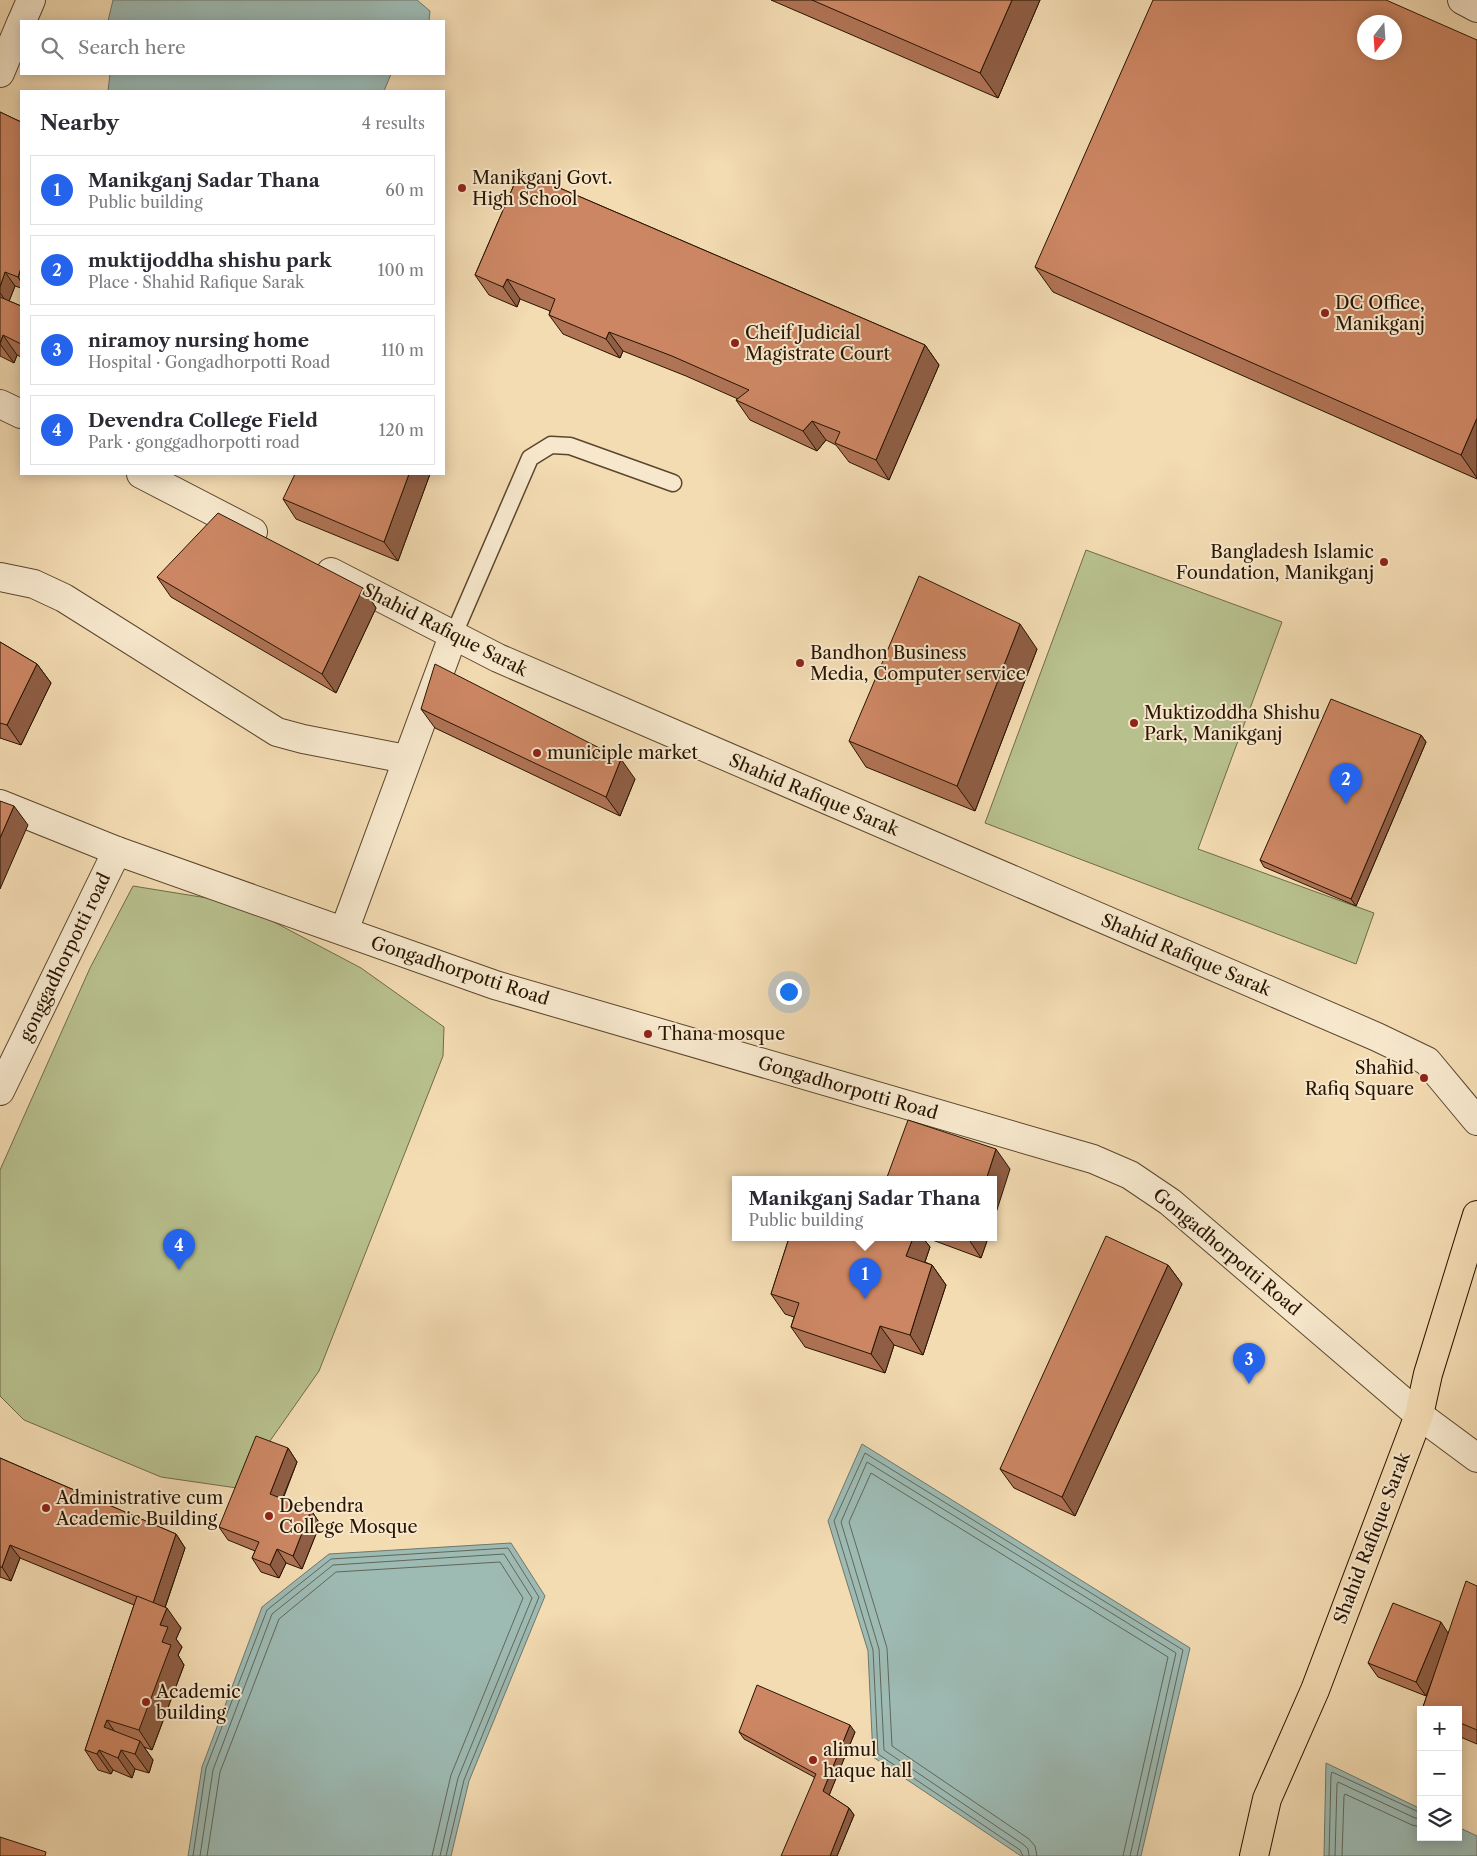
<!DOCTYPE html>
<meta charset="utf-8">
<style>
:root{--surface:#fff;--page:#f7f7f7;--text:#2b2b33;--muted:#7c7c81;--line:#e1e1e2;--accent:#2563eb}
body{margin:0;font-family:"Libre Caslon Text",serif;background:var(--page);color:var(--text)}
.controls{position:absolute;right:15px;bottom:15px;display:grid;overflow:hidden;border-radius:0px;box-shadow:0 2px 12px #0003}
.controls button{width:45px;height:45px;display:grid;place-items:center;padding:0;border:0;border-bottom:1px solid var(--line);background:var(--surface);color:var(--text);font:25px sans-serif}
.compass{position:absolute;left:1357px;top:15px;width:45px;height:45px;border-radius:50%;background:var(--surface);box-shadow:0 2px 12px #0003;rotate:197deg}
.you{position:absolute;left:788px;top:991px;width:18px;height:18px;margin:-12px;border:4px solid #fff;border-radius:50%;background:#1a73e8;box-shadow:0 0 0 8px #1a73e833}
.badge{display:grid;place-items:center;width:32px;height:32px;border-radius:50%;background:var(--accent);color:#fff;font-size:16px;font-weight:700}
.pin{position:absolute;translate:-50% -41px;filter:drop-shadow(0 1px 2px #0008)}
.pin::after{content:'';position:absolute;top:26px;width:18px;height:15px;background:inherit;clip-path:polygon(0 0,100% 0,50% 100%)}
.popup{position:absolute;left:732px;top:1176px;width:265px;height:65px;box-sizing:border-box;display:grid;place-content:center;border-radius:0px;background:var(--surface);filter:drop-shadow(0 1px 4px #0005);font-size:16px;white-space:nowrap;color:var(--muted)}
.popup b{font-size:19px;color:var(--text)}
.popup::after{content:'';position:absolute;left:50%;top:100%;margin-left:-10px;border:10px solid transparent;border-top-color:var(--surface)}
.list{margin:0;padding:0;list-style:none}
h2{display:flex;justify-content:space-between;align-items:center;height:65px;margin:0;padding:0 20px;font-size:21px}
h2 small{font-size:16px;font-weight:400;color:var(--muted)}
.list li{display:grid;grid-template-columns:32px 1fr auto;gap:15px;align-items:center;box-sizing:border-box;height:70px;margin:0 10px 10px;padding:0 10px;border:1px solid var(--line);border-radius:0px}
.list b{display:block;font-size:19px;white-space:nowrap}
.list p{margin:0;font-size:16px;white-space:nowrap;color:var(--muted)}
.list em{font-size:16px;font-style:normal;color:var(--muted)}
.icon{flex:none;width:28px;height:28px;fill:none;stroke:currentColor;stroke-width:2;stroke-linecap:round;stroke-linejoin:round}
.map{position:relative;flex:none;width:1477px;height:1856px;overflow:hidden}
.search{position:absolute;background:var(--surface);box-shadow:0 2px 12px #0003;left:20px;top:20px;width:425px;height:55px;display:flex;align-items:center;gap:12px;box-sizing:border-box;padding:0 18px;border-radius:0px;color:var(--muted);font-size:19px}
.panel{position:absolute;background:var(--surface);box-shadow:0 2px 12px #0003;left:20px;top:90px;width:425px;height:385px;border-radius:0px}
.map>svg:first-child{display:block}
.green{fill:#b8c18e;stroke:#706a48}
.water{fill:#9dbab3;stroke:#6e786c}
.lines{fill:none;stroke-linecap:round;stroke-linejoin:round}
.shore{stroke:#62675a;stroke-width:1}
.service-casing{stroke:#5b462d;stroke-width:19}
.minor-casing{stroke:#5b462d;stroke-width:30}
.tertiary-casing{stroke:#5b462d;stroke-width:30}
.primary-casing{stroke:#281401;stroke-width:30}
.service{stroke:#f7e8cd;stroke-width:16}
.minor{stroke:#f7e8cd;stroke-width:28}
.tertiary{stroke:#f7e8cd;stroke-width:28}
.primary{stroke:#f3dbb2;stroke-width:28}
.wall{fill:#af7355;stroke:#281401}
.shaded-wall{fill:#8f5e45;stroke:#281401}
.building{fill:#cc8663;stroke:#281401;fill-rule:evenodd}
.poi-dot{fill:#8f2418;stroke:#f7e8cd;stroke-width:2}
.labels{text-anchor:middle;dominant-baseline:central;stroke-width:4;stroke-linejoin:round;paint-order:stroke}
.poi-label{font-size:18px;fill:#281401;stroke:#f7e8cd;text-anchor:start}
.street-label{font-size:18px;fill:#281401;stroke:#f7e8cd}
</style>
<div class="map">
<svg width="1477" height="1856" viewBox="0 0 1477 1856">
<rect width="100%" height="100%" fill="#f3dbb2"/>
<filter id="stains"><feTurbulence type="fractalNoise" baseFrequency=".004" numOctaves="4"/><feColorMatrix values="0 0 0 0 .2 0 0 0 0 .09 0 0 0 0 .02 0 0 0 .5 -.17"/></filter>
<radialGradient id="worn" r=".72"><stop offset=".6" stop-color="#630" stop-opacity="0"/><stop offset="1" stop-color="#630" stop-opacity=".3"/></radialGradient>
<g class="green">
<polygon points="1086,550 1282,622 1198,849 1374,913 1356,964 985,823"/>
<polygon points="133,886 238,903 361,968 444,1027 443,1056 319,1371 237,1488 161,1477 24,1420 0,1396 0,1170 90,968"/>
</g>
<g class="water">
<polygon points="113,0 417,0 430,11 429,21 108,21"/>
<polygon points="110,74 391,74 384,91 108,91"/>
<polygon points="862,1444 1190,1648 1141,1856 1021,1856 873,1757 868,1651 828,1521"/>
<polygon points="511,1543 545,1596 469,1781 451,1856 188,1856 202,1767 262,1607 329,1554"/>
<polygon points="1326,1763 1421,1809 1421,1837 1458,1837 1458,1827 1477,1836 1477,1856 1324,1856"/>
</g>
<g class="lines">
<g class="shore">
<polyline points="193,1856 206,1768 267,1610 331,1559 508,1548 539,1597 464,1780 446,1856"/>
<polyline points="200,1856 213,1770 272,1614 333,1565 504,1554 532,1598 458,1778 440,1856"/>
<polyline points="207,1856 220,1772 279,1619 336,1572 500,1562 523,1598 451,1775 432,1856"/>
<polyline points="1023,1856 1020,1850 878,1754 873,1650 834,1521 865,1453 1183,1650 1137,1856"/>
<polyline points="1029,1856 1028,1849 1024,1845 884,1750 879,1649 841,1522 867,1462 1176,1653 1130,1856"/>
<polyline points="1037,1856 1035,1846 1029,1839 892,1746 887,1648 849,1522 871,1473 1168,1657 1123,1856"/>
<polyline points="1329,1856 1331,1775 1332,1772 1421,1813"/>
<polyline points="1335,1856 1337,1784 1338,1782 1415,1818 1421,1819"/>
<polyline points="1342,1856 1344,1796 1345,1794 1412,1825 1421,1827"/>
</g>
<g class="service-casing">
<polyline id="service" points="453,636 530,458 551,445 570,446 673,483"/>
</g>
<g class="minor-casing">
<g id="minor">
<polyline points="0,577 34,584 64,598 277,732 303,739 406,759"/>
<polyline points="344,931 453,636"/>
<polyline points="0,1091 117,851"/>
</g>
</g>
<g class="tertiary-casing">
<g id="tertiary">
<polyline points="1462,0 1477,8"/>
<polyline points="22,21 31,0"/>
<polyline points="0,73 21,23"/>
<polyline points="0,404 21,414"/>
<polyline points="141,474 253,532"/>
<polyline points="331,572 498,658 1377,1037 1427,1061 1477,1121"/>
<polyline points="0,804 117,851 495,985 1093,1159 1130,1175 1170,1202 1419,1415 1477,1458"/>
</g>
</g>
<g class="primary-casing">
<polyline id="primary" points="1254,1856 1267,1799 1315,1690 1419,1415 1428,1374 1477,1215"/>
</g>
<use href="#service" class="service"/>
<use href="#minor" class="minor"/>
<use href="#tertiary" class="tertiary"/>
<use href="#primary" class="primary"/>
</g>
<g class="wall">
<polygon points="771,0 1040,0 998,98"/>
<polygon points="1477,40 1477,479 1053,292 1035,267"/>
<polygon points="0,112 21,122 21,288 15,286 9,301 21,306 21,357 17,355 14,363 0,356"/>
<polygon points="520,171 925,345 939,365 889,480 849,462 836,445 826,440 817,451 750,420 736,400 738,399 686,376 623,351 620,358 563,334 549,315 550,311 520,299 517,307 489,295 475,275"/>
<polygon points="430,474 398,561 296,519 283,499"/>
<polygon points="157,577 363,588 376,608 336,693 171,597"/>
<polygon points="0,642 37,664 51,683 21,745 0,738"/>
<polygon points="1037,649 975,811 866,767 849,741"/>
<polygon points="421,709 635,779 620,816 435,728"/>
<polygon points="1421,735 1426,742 1356,906 1264,867 1260,860"/>
<polygon points="789,1238 923,1238 930,1247 925,1262 932,1265 946,1285 923,1355 894,1345 885,1373 805,1347 791,1327 794,1317 785,1314 771,1294"/>
<polygon points="927,1238 988,1238 981,1258"/>
<polygon points="1168,1265 1182,1284 1075,1516 1014,1488 1000,1469"/>
<polygon points="288,1448 297,1462 283,1499 311,1510 320,1524 302,1569 286,1563 279,1578 261,1572 252,1558 255,1551 228,1540 219,1527"/>
<polygon points="0,1458 176,1534 185,1548 165,1608 181,1628 176,1639 182,1647 178,1655 184,1665 152,1750 144,1747 153,1760 149,1773 135,1769 132,1778 113,1770 111,1774 98,1770 85,1750 134,1605 20,1558 11,1581 0,1577"/>
<polygon points="1477,1586 1477,1744 1458,1736 1458,1710 1425,1710 1423,1707 1434,1675 1426,1696 1378,1677 1368,1663 1448,1633"/>
<polygon points="739,1732 855,1732 829,1795 849,1808 854,1815 837,1856 814,1777 744,1739"/>
</g>
<g class="shaded-wall">
<polygon points="1012,0 1040,0 998,98 980,73"/>
<polygon points="21,268 21,282 18,277"/>
<polygon points="5,272 15,286 8,304 0,293 0,287"/>
<polygon points="507,279 520,299 517,307 503,287"/>
<polygon points="609,332 623,351 620,358 606,339"/>
<polygon points="3,335 17,355 14,363 0,344"/>
<polygon points="925,345 939,365 889,480 876,460"/>
<polygon points="1477,418 1477,478 1461,455"/>
<polygon points="812,421 826,440 817,451 803,431"/>
<polygon points="409,474 430,474 398,561 384,542"/>
<polygon points="363,588 376,608 336,693 322,674"/>
<polygon points="1020,624 1037,649 975,811 957,786"/>
<polygon points="37,664 51,683 21,745 7,725"/>
<polygon points="1421,735 1426,742 1356,906 1351,899"/>
<polygon points="621,759 635,779 620,816 606,797"/>
<polygon points="14,806 28,825 0,889 0,838"/>
<polygon points="996,1149 1010,1169 994,1219 994,1180 986,1180"/>
<polygon points="913,1238 923,1238 930,1247 920,1276 906,1256"/>
<polygon points="968,1238 988,1238 981,1258"/>
<polygon points="932,1265 946,1285 923,1355 910,1335"/>
<polygon points="1168,1265 1182,1284 1075,1516 1062,1497"/>
<polygon points="880,1326 894,1345 885,1373 871,1354"/>
<polygon points="288,1448 297,1462 279,1507 270,1494"/>
<polygon points="311,1510 320,1524 302,1569 293,1556"/>
<polygon points="176,1534 185,1548 162,1616 153,1603"/>
<polygon points="10,1545 20,1558 11,1581 2,1567"/>
<polygon points="277,1549 286,1563 279,1578 270,1565"/>
<polygon points="167,1608 181,1628 176,1639 182,1647 178,1655 184,1665 152,1750 139,1730 162,1642 160,1625"/>
<polygon points="1441,1622 1450,1636 1426,1696 1416,1682"/>
<polygon points="107,1720 120,1740 104,1727"/>
<polygon points="850,1725 855,1732 828,1798 823,1791"/>
<polygon points="140,1741 153,1760 149,1773 135,1754"/>
<polygon points="99,1750 113,1770 111,1774 97,1754"/>
<polygon points="121,1750 135,1769 132,1778 118,1758"/>
<polygon points="849,1808 854,1815 837,1856 830,1856"/>
</g>
<g class="building">
<polygon points="812,0 1012,0 980,73"/>
<path d="M1153,0h233l91,40v378l-16,37 -426,-188zM1364,22h30v30h-30z"/>
<polygon points="0,112 21,122 21,268 18,277 5,272 0,287"/>
<polygon points="520,171 925,345 876,460 835,443 840,432 812,421 803,431 736,400 749,390 672,356 609,332 606,339 549,315 555,299 507,279 503,287 475,275"/>
<polygon points="0,297 21,306 21,344 3,335 0,343"/>
<polygon points="295,474 409,474 384,542 283,499"/>
<polygon points="218,513 363,588 322,674 157,577"/>
<polygon points="919,576 1020,624 957,786 849,741"/>
<polygon points="0,642 37,664 7,725 0,723"/>
<polygon points="435,664 621,759 606,797 421,709"/>
<polygon points="1331,699 1421,735 1351,899 1260,860"/>
<polygon points="0,801 14,806 0,838"/>
<polygon points="908,1120 996,1149 986,1180 886,1180"/>
<polygon points="1106,1236 1168,1265 1062,1497 1000,1469"/>
<polygon points="789,1238 913,1238 906,1256 932,1265 910,1335 880,1326 871,1354 791,1327 799,1303 771,1294"/>
<polygon points="256,1436 288,1448 270,1494 311,1510 293,1556 277,1549 270,1565 252,1558 259,1542 219,1527"/>
<polygon points="0,1458 176,1534 153,1603 10,1545 2,1567 0,1567"/>
<polygon points="1466,1581 1477,1586 1477,1730 1458,1722 1458,1710 1430,1710 1423,1707"/>
<polygon points="137,1596 167,1608 160,1625 168,1627 162,1642 171,1645 139,1730 107,1720 104,1727 140,1741 135,1754 121,1750 118,1758 99,1750 97,1754 85,1750"/>
<polygon points="1393,1603 1441,1622 1416,1682 1368,1663"/>
<polygon points="757,1685 850,1725 823,1791 849,1808 830,1856 781,1856 816,1774 739,1732"/>
<polygon points="0,1837 46,1852 45,1856 0,1856"/>
</g>
<g class="poi-dot">
<circle cx="462" cy="188" r="5"/>
<circle cx="1325" cy="313" r="5"/>
<circle cx="735" cy="343" r="5"/>
<circle cx="1384" cy="562" r="5"/>
<circle cx="800" cy="663" r="5"/>
<circle cx="1134" cy="723" r="5"/>
<circle cx="537" cy="753" r="5"/>
<circle cx="648" cy="1034" r="5"/>
<circle cx="1424" cy="1078" r="5"/>
<circle cx="46" cy="1508" r="5"/>
<circle cx="269" cy="1516" r="5"/>
<circle cx="146" cy="1702" r="5"/>
<circle cx="813" cy="1760" r="5"/>
</g>
<g class="labels">
<g class="poi-label">
<text x="472" y="178">Manikganj Govt.<tspan x="472" dy="21">High School</tspan></text>
<text x="1335" y="303">DC Office,<tspan x="1335" dy="21">Manikganj</tspan></text>
<text x="745" y="333">Cheif Judicial<tspan x="745" dy="21">Magistrate Court</tspan></text>
<text x="1374" y="552" text-anchor="end">Bangladesh Islamic<tspan x="1374" dy="21">Foundation, Manikganj</tspan></text>
<text x="810" y="653">Bandhon Business<tspan x="810" dy="21">Media, Computer service</tspan></text>
<text x="1144" y="713">Muktizoddha Shishu<tspan x="1144" dy="21">Park, Manikganj</tspan></text>
<text x="547" y="753">municiple market</text>
<text x="658" y="1034">Thana mosque</text>
<text x="1414" y="1068" text-anchor="end">Shahid<tspan x="1414" dy="21">Rafiq Square</tspan></text>
<text x="56" y="1498">Administrative cum<tspan x="56" dy="21">Academic Building</tspan></text>
<text x="279" y="1506">Debendra<tspan x="279" dy="21">College Mosque</tspan></text>
<text x="156" y="1692">Academic<tspan x="156" dy="21">building</tspan></text>
<text x="823" y="1750">alimul<tspan x="823" dy="21">haque hall</tspan></text>
</g>
<g class="street-label">
<text transform="translate(445 630) rotate(27)">Shahid Rafique Sarak</text>
<text transform="translate(814 795) rotate(23)">Shahid Rafique Sarak</text>
<text transform="translate(1186 955) rotate(23)">Shahid Rafique Sarak</text>
<text transform="translate(65 957) rotate(-64)">gonggadhorpotti road</text>
<text transform="translate(460 971) rotate(18)">Gongadhorpotti Road</text>
<text transform="translate(848 1088) rotate(16)">Gongadhorpotti Road</text>
<text transform="translate(1227 1252) rotate(40)">Gongadhorpotti Road</text>
<text transform="translate(1372 1538) rotate(-69)">Shahid Rafique Sarak</text>
</g>
</g>
<rect width="100%" height="100%" filter="url(#stains)"/>
<rect width="100%" height="100%" fill="url(#worn)"/>
</svg>
<div class="controls">
<button>+</button>
<button>−</button>
<button><svg class="icon" aria-label="layers" viewBox="0 0 24 24"><path d="M12 4l9 5-9 5-9-5zM3 14l9 5 9-5"/></svg></button>
</div>
<svg class="compass" viewBox="-18 -18 36 36"><path d="M0-13l5 13h-10z" fill="#e53935"/><path d="M0 13l5-13h-10z" fill="#7c7c81"/></svg>
<div class="you"></div>
<div class="pin badge" style="left:865px;top:1299px">1</div>
<div class="popup"><b>Manikganj Sadar Thana</b>Public building</div>
<div class="pin badge" style="left:1346px;top:804px">2</div>
<div class="pin badge" style="left:1249px;top:1384px">3</div>
<div class="pin badge" style="left:179px;top:1270px">4</div>
<div class="search"><svg class="icon" aria-label="search" viewBox="0 0 24 24"><circle cx="10" cy="10" r="6"/><path d="M15 15l6 6"/></svg>Search here</div>
<section class="panel">
<h2>Nearby<small>4 results</small></h2>
<ul class="list">
<li><span class="badge">1</span><div><b>Manikganj Sadar Thana</b><p>Public building</p></div><em>60 m</em></li>
<li><span class="badge">2</span><div><b>muktijoddha shishu park</b><p>Place · Shahid Rafique Sarak</p></div><em>100 m</em></li>
<li><span class="badge">3</span><div><b>niramoy nursing home</b><p>Hospital · Gongadhorpotti Road</p></div><em>110 m</em></li>
<li><span class="badge">4</span><div><b>Devendra College Field</b><p>Park · gonggadhorpotti road</p></div><em>120 m</em></li>
</ul>
</section>
</div>
